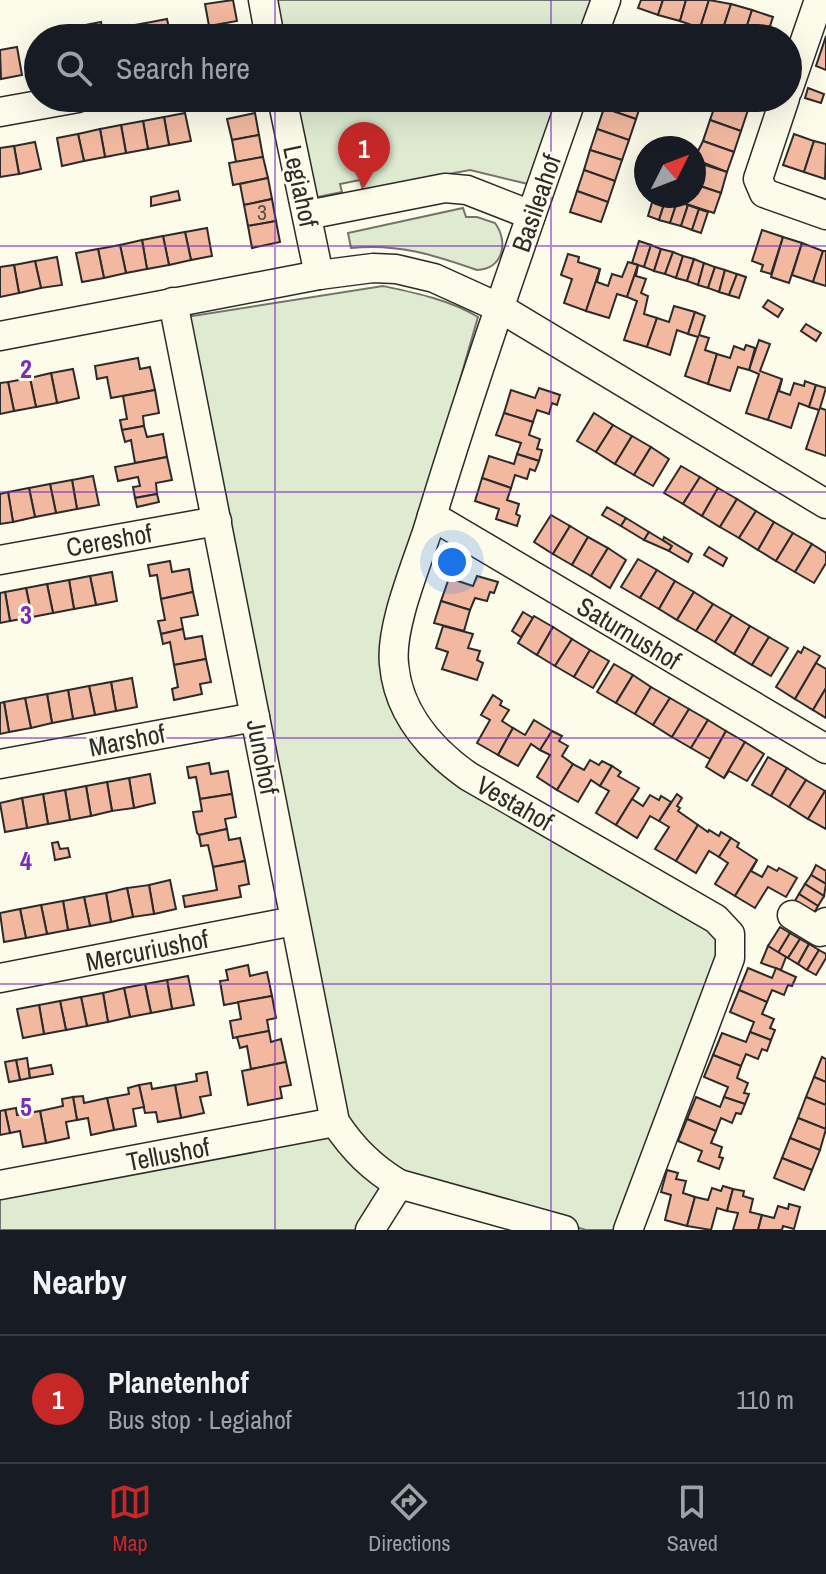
<!DOCTYPE html>
<meta charset="utf-8">
<style>
:root{--surface:#171b24;--page:#242831;--text:#f1f3f6;--muted:#9ea1a6;--line:#363941;--accent:#c62828}
body{margin:0;font-family:"Archivo Narrow",sans-serif;background:var(--page);color:var(--text)}
.compass{position:absolute;left:634px;top:136px;width:72px;height:72px;border-radius:50%;background:var(--surface);box-shadow:0 8px 32px #0002;rotate:48deg}
.you{position:absolute;left:452px;top:562px;width:28px;height:28px;margin:-20px;border:6px solid #fff;border-radius:50%;background:#1a73e8;box-shadow:0 0 0 12px #1a73e833}
.badge{display:grid;place-items:center;width:52px;height:52px;border-radius:50%;background:var(--accent);color:#fff;font-size:26px;font-weight:700}
.pin{position:absolute;translate:-50% -66px;filter:drop-shadow(0 2px 4px #0008)}
.pin::after{content:'';position:absolute;top:42px;width:28px;height:24px;background:inherit;clip-path:polygon(0 0,100% 0,50% 100%)}
.list{margin:0;padding:0;list-style:none}
h2{display:flex;justify-content:space-between;align-items:center;height:104px;margin:0;padding:0 32px;font-size:34px}
h2 small{font-size:26px;font-weight:400;color:var(--muted)}
.list li{display:grid;grid-template-columns:52px 1fr auto;gap:24px;align-items:center;box-sizing:border-box;height:128px;padding:0 32px;border-top:2px solid var(--line)}
.list b{display:block;font-size:30px;white-space:nowrap}
.list p{margin:0;font-size:26px;white-space:nowrap;color:var(--muted)}
.list em{font-size:26px;font-style:normal;color:var(--muted)}
.icon{flex:none;width:44px;height:44px;fill:none;stroke:currentColor;stroke-width:2;stroke-linecap:round;stroke-linejoin:round}
.map{position:relative;flex:none;width:826px;height:1230px;overflow:hidden}
.search{position:absolute;background:var(--surface);box-shadow:0 8px 32px #0002;left:24px;right:24px;top:24px;height:88px;display:flex;align-items:center;gap:20px;box-sizing:border-box;padding:0 28px;border-radius:44px;color:var(--muted);font-size:30px}
.sheet{height:232px;background:var(--surface)}
nav{display:flex;justify-content:space-around;align-items:center;box-sizing:border-box;height:112px;border-top:2px solid var(--line);background:var(--surface);font-size:22px;color:var(--muted)}
nav a{display:grid;justify-items:center;gap:4px}
nav .on{color:var(--accent)}
.map>svg:first-child{display:block}
.green{fill:#deebd1;stroke:#74746e;stroke-width:2}
.building{fill:#f2b8a0;stroke:#2b2b2b;stroke-width:2}
.lines{fill:none;stroke-linecap:round;stroke-linejoin:round}
.minor-casing{stroke:#2b2b2b;stroke-width:31}
.minor{stroke:#fdfbea;stroke-width:28}
.grid{fill:none;stroke:#7b2cbf;stroke-width:2;stroke-opacity:0.55}
.labels{text-anchor:middle;dominant-baseline:central;stroke-width:6;stroke-linejoin:round;paint-order:stroke}
.number-label{font-size:22px;fill:#5d4e48}
.street-label{font-size:26px;fill:#2b2b2b;stroke:#fdfbea}
.grid-label{font-size:26px;text-anchor:middle;font-weight:bold;fill:#7b2cbf;stroke:#fdfbea;stroke-width:6;stroke-linejoin:round;paint-order:stroke}
</style>
<div class="map">
<svg width="826" height="1230" viewBox="0 0 826 1230">
<rect width="100%" height="100%" fill="#fdfbea"/>
<g class="green">
<polygon points="276,0 596,0 582,38 283,38"/>
<polygon points="294,98 560,98 528,184 470,170 363,190 360,180 340,184 342,192 313,198"/>
<path d="M463,208l3,9h11l18,6c14,19 8,46 -18,47 -43,-15 -80,-27 -126,-22l-3,-15z"/>
<path d="M383,286c33,7 67,14 95,31l-56,195 -39,117 21,93 323,209 -102,299h-39l-208,-61 -32,-36 -160,-816z"/>
<polygon points="333,1132 390,1188 364,1230 0,1230 0,1192"/>
</g>
<g class="building">
<polygon points="233,0 237,21 209,26 205,4"/>
<polygon points="641,0 663,0 658,15 638,8"/>
<polygon points="663,0 686,0 680,21 658,15"/>
<polygon points="686,0 709,0 700,28 680,21"/>
<polygon points="709,0 731,4 721,35 700,28"/>
<polygon points="731,4 752,10 743,38 721,35"/>
<polygon points="752,10 773,17 766,38 743,38"/>
<polygon points="167,19 171,38 148,38 146,23"/>
<polygon points="101,22 104,38 82,38 80,26"/>
<polygon points="146,23 148,38 127,38 124,27"/>
<polygon points="124,27 127,38 104,38 103,31"/>
<polygon points="826,36 826,70 816,66"/>
<polygon points="17,47 22,75 1,79 0,50"/>
<polygon points="808,88 824,94 821,103 805,98"/>
<polygon points="608,98 643,98 636,119 604,108"/>
<polygon points="717,98 752,98 748,110"/>
<polygon points="717,100 748,110 741,131 710,120"/>
<polygon points="604,108 636,119 629,140 597,129"/>
<polygon points="185,113 191,141 169,145 164,117"/>
<polygon points="255,113 259,135 232,140 227,119"/>
<polygon points="164,117 169,145 148,149 143,121"/>
<polygon points="710,120 741,131 734,152 703,141"/>
<polygon points="143,121 148,149 126,153 121,125"/>
<polygon points="121,125 126,153 105,157 100,129"/>
<polygon points="100,129 105,157 84,161 78,134"/>
<polygon points="597,129 629,140 622,160 590,150"/>
<polygon points="78,134 84,161 62,166 57,138"/>
<polygon points="794,134 814,141 804,172 783,165"/>
<polygon points="259,135 263,157 236,162 232,140"/>
<polygon points="703,141 734,152 727,172 694,159"/>
<polygon points="814,141 826,144 825,179 804,172"/>
<polygon points="35,142 41,169 19,174 14,146"/>
<polygon points="14,146 19,174 0,177 0,148"/>
<polygon points="590,150 622,160 615,181 584,170"/>
<polygon points="263,157 268,178 233,185 229,163"/>
<polygon points="696,162 727,172 721,193 694,184"/>
<polygon points="584,170 615,181 608,202 577,191"/>
<polygon points="268,178 272,199 244,205 240,184"/>
<polygon points="694,184 721,193 714,213 683,203 685,196 694,196"/>
<polygon points="178,191 180,200 151,206 151,197"/>
<polygon points="577,191 608,202 601,222 570,212"/>
<polygon points="654,196 666,198 659,220 648,216"/>
<polygon points="666,198 677,202 670,223 659,220"/>
<polygon points="272,199 276,221 248,226 244,205"/>
<polygon points="677,202 688,205 681,226 670,223"/>
<polygon points="688,205 699,209 692,230 681,226"/>
<polygon points="699,209 708,212 701,233 692,230"/>
<polygon points="276,221 280,242 252,248 248,226"/>
<polygon points="207,228 212,256 191,260 185,232"/>
<polygon points="762,230 783,237 771,274 761,271 763,265 752,261"/>
<polygon points="185,232 191,260 169,265 163,236"/>
<polygon points="163,236 169,265 147,269 142,240"/>
<polygon points="783,237 802,243 789,283 771,277"/>
<polygon points="142,240 147,269 126,273 120,245"/>
<polygon points="639,241 651,245 644,267 632,263"/>
<polygon points="802,243 823,251 813,282 792,275"/>
<polygon points="120,245 126,273 104,278 98,249"/>
<polygon points="651,245 661,249 654,271 644,267"/>
<polygon points="98,249 104,278 82,282 76,253"/>
<polygon points="661,249 673,252 665,274 654,271"/>
<polygon points="823,251 826,251 826,286 813,282"/>
<polygon points="673,252 683,256 676,278 665,274"/>
<polygon points="568,254 579,257 578,262 600,269 586,311 564,303 572,279 561,275"/>
<polygon points="683,256 694,259 687,281 676,278"/>
<polygon points="57,257 62,285 41,288 35,261"/>
<polygon points="694,259 704,263 698,285 687,281"/>
<polygon points="35,261 41,288 19,293 14,265"/>
<polygon points="628,262 638,265 627,297 617,294 609,318 586,311 600,269 597,282 608,286 612,274 622,277"/>
<polygon points="704,263 715,267 708,288 698,285"/>
<polygon points="14,265 19,293 0,297 0,267"/>
<polygon points="638,265 636,276 646,279 641,293 648,296 644,314 657,318 647,347 624,340 637,301 627,297"/>
<polygon points="715,267 725,270 719,292 708,288"/>
<polygon points="725,270 737,274 729,295 719,292"/>
<polygon points="737,274 746,277 739,298 729,295"/>
<polygon points="768,300 783,309 778,317 763,307"/>
<polygon points="674,306 695,312 688,334 677,330 670,355 647,347 657,318 669,322"/>
<polygon points="695,312 705,316 699,335 709,338 705,350 717,354 708,384 685,376 698,337 688,334"/>
<polygon points="806,324 821,333 816,341 801,331"/>
<polygon points="759,340 770,344 760,371 782,379 768,420 746,413 759,374 749,370"/>
<polygon points="746,345 755,348 749,370 738,367 730,391 708,384 717,354 730,358 734,346 744,350"/>
<polygon points="138,358 140,369 150,367 155,390 111,398 107,377 97,379 95,366"/>
<polygon points="73,369 79,398 57,403 51,373"/>
<polygon points="51,373 57,403 36,407 30,378"/>
<polygon points="30,378 36,407 14,411 8,382"/>
<polygon points="782,379 779,391 790,395 794,383 804,386 805,381 816,385 809,407 799,403 791,428 768,420"/>
<polygon points="8,382 14,411 0,414 0,383"/>
<polygon points="816,385 826,388 820,408 826,410 826,456 806,449 819,410 809,407"/>
<polygon points="539,388 560,395 557,405 552,403 549,414 537,410 533,422 504,413 511,390 535,398"/>
<polygon points="155,390 159,413 143,416 144,426 122,430 120,420 127,419 123,396"/>
<polygon points="504,413 533,422 529,435 540,439 537,449 542,450 539,461 517,454 521,443 496,435"/>
<polygon points="594,413 613,425 596,452 577,441"/>
<polygon points="613,425 632,436 615,464 596,452"/>
<polygon points="144,426 147,437 163,434 167,457 135,463 131,440 125,442 122,430"/>
<polygon points="632,436 651,447 634,475 615,464"/>
<polygon points="651,447 669,459 653,486 634,475"/>
<polygon points="517,454 539,461 535,471 530,469 527,479 515,475 511,488 482,478 489,456 514,464"/>
<polygon points="167,457 172,480 156,483 157,494 135,498 133,487 140,486 138,477 118,481 115,467"/>
<polygon points="681,466 700,477 683,504 664,493"/>
<polygon points="93,476 99,505 77,509 72,480"/>
<polygon points="700,477 718,488 702,516 683,504"/>
<polygon points="482,478 511,488 507,500 519,504 516,514 520,516 517,526 496,519 499,509 475,501"/>
<polygon points="72,480 77,509 56,513 50,484"/>
<polygon points="50,484 56,513 35,517 29,488"/>
<polygon points="29,488 35,517 13,522 8,492"/>
<polygon points="718,488 737,499 720,527 702,516"/>
<polygon points="8,492 13,522 0,524 0,494"/>
<polygon points="157,494 159,502 137,507 135,498"/>
<polygon points="737,499 756,511 739,538 720,527"/>
<polygon points="607,507 626,518 621,526 602,515"/>
<polygon points="756,511 774,522 758,550 739,538"/>
<polygon points="551,515 570,526 553,554 534,542"/>
<polygon points="626,518 649,532 644,540 621,526"/>
<polygon points="774,522 793,533 776,561 758,550"/>
<polygon points="570,526 588,537 572,565 553,554"/>
<polygon points="649,532 672,546 669,551 644,540"/>
<polygon points="793,533 812,544 795,572 776,561"/>
<polygon points="588,537 608,548 591,576 572,565"/>
<polygon points="664,537 692,554 688,562 669,551 672,546 663,540"/>
<polygon points="812,544 826,553 826,563 814,583 795,572"/>
<polygon points="709,547 727,558 723,566 704,555"/>
<polygon points="608,548 626,560 610,588 591,576"/>
<polygon points="638,559 657,570 640,598 621,587"/>
<polygon points="170,561 172,572 189,569 193,592 161,599 157,575 150,576 148,565"/>
<polygon points="657,570 675,581 659,609 640,598"/>
<polygon points="112,572 117,601 96,605 90,576"/>
<polygon points="90,576 96,605 74,609 69,580"/>
<polygon points="477,576 498,582 494,593 490,592 487,601 475,598 470,610 441,601 449,578 473,586"/>
<polygon points="69,580 74,609 53,613 47,584"/>
<polygon points="675,581 694,592 677,620 659,609"/>
<polygon points="47,584 53,613 32,617 26,588"/>
<polygon points="26,588 32,617 10,621 5,592"/>
<polygon points="5,592 10,621 0,623 0,593"/>
<polygon points="193,592 198,615 181,618 183,629 161,634 158,621 165,620 161,599"/>
<polygon points="694,592 713,604 696,631 677,620"/>
<polygon points="441,601 470,610 464,631 434,623"/>
<polygon points="713,604 732,615 715,642 696,631"/>
<polygon points="523,612 533,618 521,637 512,631"/>
<polygon points="732,615 750,626 734,654 715,642"/>
<polygon points="534,616 553,627 537,655 518,643"/>
<polygon points="443,626 473,634 468,648 480,651 477,660 483,663 477,680 442,669 448,652 436,648"/>
<polygon points="750,626 769,637 752,665 734,654"/>
<polygon points="553,627 572,639 555,666 537,655"/>
<polygon points="183,629 185,639 202,636 206,659 174,665 170,642 163,644 161,634"/>
<polygon points="769,637 788,648 771,676 752,665"/>
<polygon points="572,639 590,650 574,677 555,666"/>
<polygon points="804,647 820,656 795,699 776,687 798,651 801,653"/>
<polygon points="590,650 609,661 593,688 574,677"/>
<polygon points="206,659 211,682 200,684 202,694 174,700 172,689 178,687 174,665"/>
<polygon points="816,663 826,669 826,688 813,710 795,699"/>
<polygon points="614,664 633,675 616,703 597,692"/>
<polygon points="633,675 651,687 635,714 616,703"/>
<polygon points="132,678 137,707 116,711 111,682"/>
<polygon points="111,682 116,711 95,715 89,686"/>
<polygon points="89,686 95,715 73,719 68,690"/>
<polygon points="651,687 670,698 653,725 635,714"/>
<polygon points="826,688 826,718 813,710"/>
<polygon points="68,690 73,719 52,723 47,694"/>
<polygon points="47,694 52,723 31,728 25,698"/>
<polygon points="493,695 502,701 500,705 509,710 502,721 513,728 498,755 477,743 490,720 481,715"/>
<polygon points="25,698 31,728 9,732 4,702"/>
<polygon points="670,698 689,709 672,737 653,725"/>
<polygon points="4,702 9,732 0,734 0,703"/>
<polygon points="689,709 708,720 691,748 672,737"/>
<polygon points="534,720 552,731 540,750 531,744 518,766 498,755 513,728 525,735"/>
<polygon points="708,720 726,731 710,759 691,748"/>
<polygon points="552,731 562,736 559,741 568,746 562,756 573,764 557,790 537,777 550,755 540,750"/>
<polygon points="726,731 745,742 724,778 706,767"/>
<polygon points="745,742 764,754 747,781 729,771 724,778"/>
<polygon points="768,757 787,768 771,796 752,785"/>
<polygon points="590,760 599,765 602,761 612,766 600,786 591,780 578,802 557,790 573,764 584,770"/>
<polygon points="209,763 211,774 228,771 232,794 200,799 196,777 189,778 187,767"/>
<polygon points="612,766 621,772 618,776 639,788 616,825 596,813 609,791 600,786"/>
<polygon points="787,768 806,780 789,807 771,796"/>
<polygon points="150,774 155,803 134,808 129,778"/>
<polygon points="129,778 134,808 112,811 107,782"/>
<polygon points="806,780 825,791 808,819 789,807"/>
<polygon points="107,782 112,811 91,816 86,786"/>
<polygon points="86,786 91,816 70,820 65,790"/>
<polygon points="65,790 70,820 48,824 43,794"/>
<polygon points="825,791 826,792 826,829 808,819"/>
<polygon points="43,794 48,824 27,828 22,798"/>
<polygon points="232,794 236,817 225,819 227,829 199,835 197,833 193,812 202,811 200,799"/>
<polygon points="677,794 682,798 677,806 680,808 678,811 698,825 676,861 655,849 669,827 659,821"/>
<polygon points="650,795 659,800 661,796 671,802 659,821 650,816 637,838 616,825 632,799 643,806"/>
<polygon points="22,798 27,828 5,832 0,803"/>
<polygon points="698,825 708,832 709,830 719,836 721,832 731,838 719,857 709,851 696,873 676,861"/>
<polygon points="227,829 229,840 240,838 245,861 213,867 208,845 201,846 199,835"/>
<polygon points="731,838 739,843 737,847 757,860 735,896 715,884 728,863 719,857"/>
<polygon points="58,842 60,849 68,848 70,857 55,860 52,843"/>
<polygon points="757,860 751,871 762,877 768,866 777,871 779,868 797,878 786,897 768,887 755,908 735,896"/>
<polygon points="245,861 249,884 239,886 241,897 185,907 183,896 217,890 213,867"/>
<polygon points="816,865 826,871 826,884 811,875"/>
<polygon points="811,875 826,884 824,896 805,884"/>
<polygon points="170,880 176,909 154,914 149,885"/>
<polygon points="805,884 824,896 818,906 799,894"/>
<polygon points="149,885 154,914 133,917 127,888"/>
<polygon points="127,888 133,917 111,922 106,893"/>
<polygon points="106,893 111,922 90,926 84,897"/>
<polygon points="799,894 818,906 813,915 793,904"/>
<polygon points="84,897 90,926 68,930 63,901"/>
<polygon points="63,901 68,930 47,934 41,905"/>
<polygon points="41,905 47,934 26,938 20,909"/>
<polygon points="20,909 26,938 4,942 0,913"/>
<polygon points="780,927 790,933 778,953 768,946"/>
<polygon points="790,933 800,939 788,958 778,953"/>
<polygon points="800,939 809,944 798,964 788,958"/>
<polygon points="809,944 819,950 807,970 798,964"/>
<polygon points="768,946 786,957 781,970 761,963"/>
<polygon points="819,950 826,954 826,958 816,975 807,970"/>
<polygon points="248,965 250,976 267,972 272,996 224,1005 220,981 228,980 226,970"/>
<polygon points="748,968 772,978 776,968 796,977 792,986 788,985 784,995 772,990 767,1002 739,990"/>
<polygon points="188,976 194,1005 172,1009 167,980"/>
<polygon points="167,980 172,1009 151,1013 145,984"/>
<polygon points="145,984 151,1013 130,1017 124,988"/>
<polygon points="124,988 130,1017 108,1022 103,993"/>
<polygon points="739,990 767,1002 762,1014 774,1019 770,1028 775,1030 771,1040 750,1032 754,1022 730,1012"/>
<polygon points="103,993 108,1022 87,1026 81,997"/>
<polygon points="272,996 276,1018 267,1020 269,1031 233,1038 230,1021 241,1019 238,1002"/>
<polygon points="81,997 87,1026 66,1030 60,1001"/>
<polygon points="60,1001 66,1030 44,1034 39,1005"/>
<polygon points="39,1005 44,1034 23,1038 17,1009"/>
<polygon points="269,1031 271,1042 281,1039 286,1062 251,1069 247,1046 240,1048 237,1037"/>
<polygon points="750,1032 771,1040 767,1051 762,1049 758,1059 746,1054 741,1066 713,1055 722,1033 746,1042"/>
<polygon points="713,1055 741,1066 737,1078 748,1083 744,1093 749,1094 745,1104 724,1097 728,1087 704,1077"/>
<polygon points="822,1057 826,1059 826,1082 814,1077"/>
<polygon points="27,1058 30,1078 20,1080 16,1060"/>
<polygon points="16,1060 20,1080 9,1082 5,1062"/>
<polygon points="286,1062 291,1085 280,1087 282,1098 248,1105 242,1071"/>
<polygon points="51,1065 53,1074 30,1078 29,1069"/>
<polygon points="207,1072 211,1095 200,1097 204,1113 181,1118 175,1085 197,1081 196,1074"/>
<polygon points="814,1077 826,1082 826,1105 806,1097"/>
<polygon points="151,1083 152,1089 175,1085 181,1118 158,1122 156,1112 145,1113 139,1085"/>
<polygon points="139,1085 144,1107 133,1109 136,1126 114,1130 107,1098 129,1094 128,1088"/>
<polygon points="83,1096 84,1103 107,1098 114,1130 91,1135 88,1118 77,1120 73,1097"/>
<polygon points="73,1097 77,1120 66,1122 69,1138 46,1143 40,1111 63,1106 62,1099"/>
<polygon points="696,1097 720,1107 724,1097 745,1104 741,1114 736,1113 732,1123 721,1118 716,1131 687,1119"/>
<polygon points="806,1097 826,1105 826,1129 798,1118"/>
<polygon points="16,1108 17,1115 40,1111 46,1143 23,1147 20,1131 10,1133 5,1110"/>
<polygon points="5,1110 10,1133 0,1135 0,1111"/>
<polygon points="798,1118 826,1129 820,1150 790,1138"/>
<polygon points="687,1119 716,1131 711,1143 722,1147 719,1157 723,1158 719,1169 698,1161 702,1151 678,1141"/>
<polygon points="790,1138 820,1150 812,1170 782,1158"/>
<polygon points="782,1158 812,1170 804,1190 774,1178"/>
<polygon points="667,1170 678,1173 676,1179 686,1181 683,1193 695,1197 687,1226 665,1220 671,1195 661,1192"/>
<polygon points="723,1186 733,1189 727,1211 717,1208 711,1230 687,1226 695,1197 708,1200 712,1188 721,1191"/>
<polygon points="733,1189 744,1191 743,1196 753,1199 750,1212 762,1215 758,1230 733,1230 738,1213 727,1211"/>
<polygon points="789,1204 800,1207 794,1229 783,1226 782,1230 758,1230 762,1215 774,1218 778,1206 788,1209"/>
</g>
<g class="lines">
<g class="minor-casing">
<g id="minor">
<polyline points="263,0 270,38"/>
<polyline points="592,38 606,0"/>
<polyline points="788,90 819,0"/>
<polyline points="282,98 319,275"/>
<path d="M572,98c-50,143 -100,286 -144,431 -12,37 -38,98 -34,135 4,48 36,85 74,112l248,143 14,15v24l-102,272"/>
<polyline points="785,98 758,179 764,193 826,215"/>
<polyline points="0,112 78,98"/>
<polyline points="307,215 445,188 467,190 531,215"/>
<path d="M173,302l162,820c18,27 37,46 64,62"/>
<polyline points="0,336 319,275 373,268 396,269 434,278 500,308 826,504"/>
<polyline points="432,516 826,749"/>
<polyline points="0,560 217,521"/>
<polyline points="0,764 255,717"/>
<polyline points="792,915 820,932 826,922"/>
<polyline points="0,978 294,921"/>
<polyline points="0,1185 335,1122"/>
<polyline points="370,1230 399,1184 564,1230"/>
</g>
</g>
<use href="#minor" class="minor"/>
</g>
<path class="grid" d="M275,0v38M551,0v38M275,98v1132M551,98v1132M0,246h826M0,492h826M0,738h826M0,984h826"/>
<g class="labels">
<g class="number-label">
<text x="262" y="212">3</text>
</g>
<g class="street-label">
<text transform="translate(301 186) rotate(78)">Legiahof</text>
<text transform="translate(536 203) rotate(-71)">Basileahof</text>
<text transform="translate(109 540) rotate(-10)">Cereshof</text>
<text transform="translate(629 633) rotate(31)">Saturnushof</text>
<text transform="translate(127 740) rotate(-11)">Marshof</text>
<text transform="translate(263 757) rotate(79)">Junohof</text>
<text transform="translate(515 803) rotate(30)">Vestahof</text>
<text transform="translate(147 950) rotate(-11)">Mercuriushof</text>
<text transform="translate(168 1154) rotate(-11)">Tellushof</text>
</g>
</g>
<g class="grid-label">
<text x="26" y="378">2</text>
<text x="26" y="624">3</text>
<text x="26" y="870">4</text>
<text x="26" y="1116">5</text>
</g>
</svg>
<svg class="compass" viewBox="-18 -18 36 36"><path d="M0-13l5 13h-10z" fill="#e53935"/><path d="M0 13l5-13h-10z" fill="#9ea1a6"/></svg>
<div class="you"></div>
<div class="pin badge" style="left:364px;top:188px">1</div>
<div class="search"><svg class="icon" aria-label="search" viewBox="0 0 24 24"><circle cx="10" cy="10" r="6"/><path d="M15 15l6 6"/></svg>Search here</div>
</div>
<section class="sheet">
<h2>Nearby<small></small></h2>
<ul class="list">
<li><span class="badge">1</span><div><b>Planetenhof</b><p>Bus stop · Legiahof</p></div><em>110 m</em></li>
</ul>
</section>
<nav>
<a class="on"><svg class="icon" aria-label="map" viewBox="0 0 24 24"><path d="M3 6l6-2 6 2 6-2v14l-6 2-6-2-6 2zM9 4v14M15 6v14"/></svg>Map</a>
<a><svg class="icon" aria-label="directions" viewBox="0 0 24 24"><path d="M12 3l9 9-9 9-9-9zM9 14v-3h6M13 9l2 2-2 2"/></svg>Directions</a>
<a><svg class="icon" aria-label="saved" viewBox="0 0 24 24"><path d="M7 4h10v16l-5-4-5 4z"/></svg>Saved</a>
</nav>
